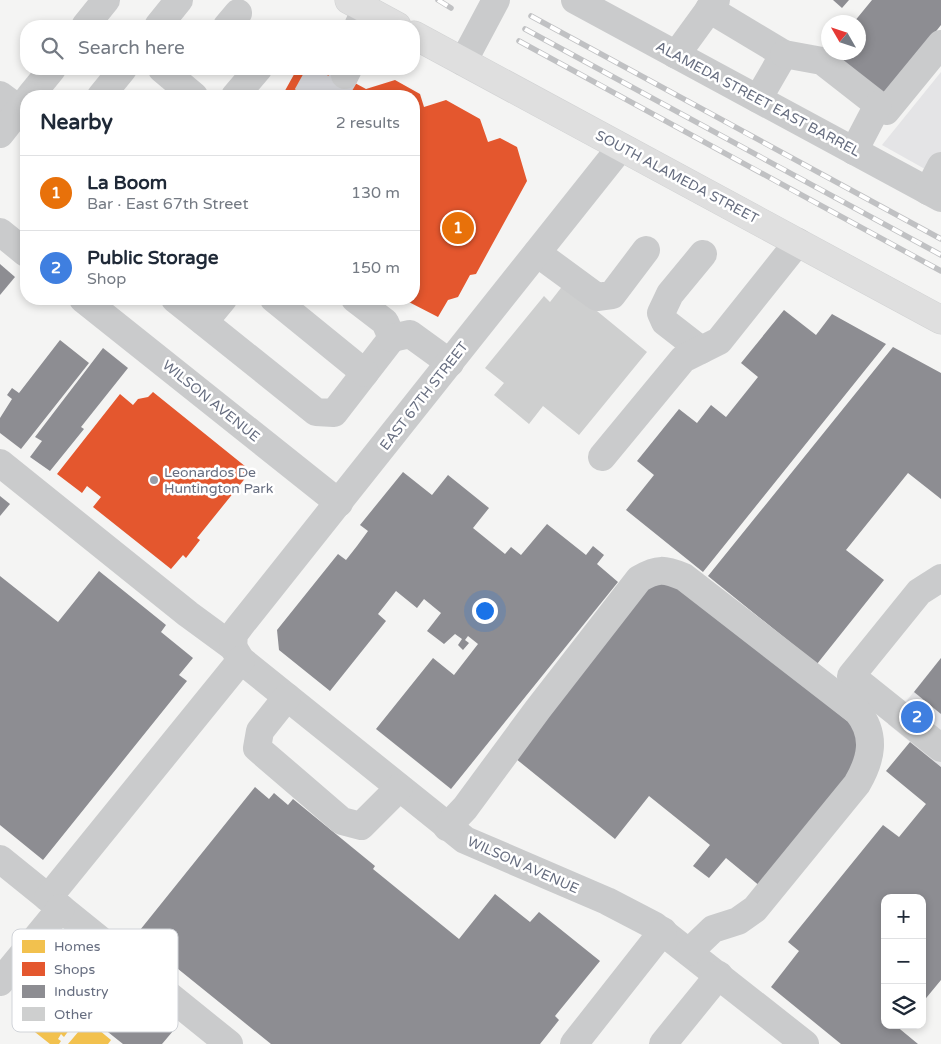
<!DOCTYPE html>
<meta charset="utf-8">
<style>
:root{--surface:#fff;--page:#f6f6f7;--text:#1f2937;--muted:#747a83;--line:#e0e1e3;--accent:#7c3aed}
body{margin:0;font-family:"Varela Round",sans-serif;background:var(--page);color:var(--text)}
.controls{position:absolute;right:15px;bottom:15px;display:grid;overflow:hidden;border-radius:10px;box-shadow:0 2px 8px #0003}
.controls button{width:45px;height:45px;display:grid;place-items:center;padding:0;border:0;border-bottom:1px solid var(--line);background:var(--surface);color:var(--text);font:25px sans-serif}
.compass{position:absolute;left:821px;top:15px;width:45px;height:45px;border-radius:50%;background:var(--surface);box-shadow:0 2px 8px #0003;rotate:309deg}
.you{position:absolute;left:484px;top:610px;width:18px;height:18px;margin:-12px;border:4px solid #fff;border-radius:50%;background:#1a73e8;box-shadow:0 0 0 8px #1a73e833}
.badge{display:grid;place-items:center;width:32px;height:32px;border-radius:50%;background:var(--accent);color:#fff;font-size:16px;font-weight:700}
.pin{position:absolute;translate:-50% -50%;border:2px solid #fff;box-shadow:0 1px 5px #0006}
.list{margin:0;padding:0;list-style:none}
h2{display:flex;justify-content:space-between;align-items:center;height:65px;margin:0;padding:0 20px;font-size:21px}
h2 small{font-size:16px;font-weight:400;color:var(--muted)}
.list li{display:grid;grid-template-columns:32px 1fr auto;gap:15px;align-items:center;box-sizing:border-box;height:75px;padding:0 20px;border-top:1px solid var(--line)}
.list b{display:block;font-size:19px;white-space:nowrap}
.list p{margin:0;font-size:16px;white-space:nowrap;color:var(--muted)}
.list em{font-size:16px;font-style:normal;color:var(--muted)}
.icon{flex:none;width:28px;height:28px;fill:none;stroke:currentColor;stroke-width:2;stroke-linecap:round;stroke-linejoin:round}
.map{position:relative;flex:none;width:941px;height:1044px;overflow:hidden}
.search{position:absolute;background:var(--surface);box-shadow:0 2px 8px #0003;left:20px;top:20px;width:400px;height:55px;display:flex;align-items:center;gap:12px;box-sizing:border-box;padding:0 18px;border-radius:20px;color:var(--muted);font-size:19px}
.panel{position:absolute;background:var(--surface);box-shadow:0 2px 8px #0003;left:20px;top:90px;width:400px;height:215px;border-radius:20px}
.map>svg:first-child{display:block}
.built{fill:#e4e4e6}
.homes{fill:#f2c14e}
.shops{fill:#e4572e}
.industry{fill:#8d8d92}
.building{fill:#cecfcf}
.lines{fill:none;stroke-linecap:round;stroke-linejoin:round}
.minor-tunnel{stroke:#d1d2d6;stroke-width:28;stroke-dasharray:28 14;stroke-linecap:butt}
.major-casing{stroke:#d1d2d3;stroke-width:29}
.minor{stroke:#cacbcc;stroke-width:28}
.major{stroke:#dfdfdf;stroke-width:28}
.rail-casing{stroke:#c0c1c3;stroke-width:5.5}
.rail{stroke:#fff;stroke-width:4;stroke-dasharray:11;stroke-linecap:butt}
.poi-dot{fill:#989da8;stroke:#fff;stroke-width:2}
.labels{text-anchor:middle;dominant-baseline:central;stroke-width:5;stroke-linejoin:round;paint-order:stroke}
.street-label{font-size:14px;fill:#676e80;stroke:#fff}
.poi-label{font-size:14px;fill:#676e80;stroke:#fff;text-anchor:start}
.key{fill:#fff;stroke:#d1d4d9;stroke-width:1}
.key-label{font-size:14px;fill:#676e80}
</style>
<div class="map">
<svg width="941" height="1044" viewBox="0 0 941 1044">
<rect width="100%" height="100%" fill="#f4f4f3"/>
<g class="built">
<polygon points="941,72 941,178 882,145"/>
<polygon points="941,658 941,767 888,724"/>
</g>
<polygon class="homes" points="58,996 111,1040 108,1044 68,1044 79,1031 72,1026 64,1037 61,1034 58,1039 61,1041 59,1044 50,1044 21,1021 42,999 51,1005"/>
<g class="shops">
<polygon points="297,69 329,69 366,89 395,80 420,94 424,107 446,100 480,119 488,142 500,138 517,147 527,181 476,274 470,275 458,297 448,300 438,317 403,299 414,299 414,96 282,96"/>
<polygon points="153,392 251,471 197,538 200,540 186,558 183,555 171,569 93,507 101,497 87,486 82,493 57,474 120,394 133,405 138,399 148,397"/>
</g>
<g class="industry">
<polygon points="833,0 849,0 842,8"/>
<polygon points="872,0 941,0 941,25 885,95 832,52 858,52 858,22 854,22"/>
<polygon points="0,264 15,277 0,295"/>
<polygon points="784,310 816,335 832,314 886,344 703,572 626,510 654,475 637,461 679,409 697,423 711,405 726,417 758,377 741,363"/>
<polygon points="60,340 89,363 21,449 0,433 0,418 12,399 7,395 12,388 19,393"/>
<polygon points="893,347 941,373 941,499 908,473 846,550 884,580 817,664 708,576"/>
<polygon points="103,348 128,368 81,427 84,429 50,471 30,457 42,441 35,437"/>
<polygon points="403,472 432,495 448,475 489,508 473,528 505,554 511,547 521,555 547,524 586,555 593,546 604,555 597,564 618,582 451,789 376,729 433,658 454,675 478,644 468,636 465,640 469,643 463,650 458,645 462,639 455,634 444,644 427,631 441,613 424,599 417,608 396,591 378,614 386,621 330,691 279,650 277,630 338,554 346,560 357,546 368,531 360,525"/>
<polygon points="0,496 10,504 0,516"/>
<polygon points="99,571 166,625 161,632 193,658 179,675 187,681 43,860 0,825 0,576 58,622"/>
<polygon points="674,581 861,732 864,759 761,887 726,858 709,878 693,866 710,845 649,796 615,839 510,754 648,584"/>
<polygon points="941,658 941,714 914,692"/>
<polygon points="910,742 941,767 941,980 922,1003 922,898 885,898 885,1025 895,1025 918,1044 841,1044 771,987 799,951 788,942 883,825 899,837 926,804 886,771"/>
<polygon points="255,787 269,799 274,793 288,805 293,799 375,866 373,869 459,939 495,894 530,922 539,912 600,961 555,1016 559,1020 540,1044 271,1044 136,935"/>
<polygon points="70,949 173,1031 162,1044 123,1044 84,1013 81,1016 34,977 56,950"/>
</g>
<polygon class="building" points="564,284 647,352 579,435 543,406 529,424 494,395 504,383 485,368 544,296 550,302"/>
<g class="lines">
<g class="minor-tunnel">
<polyline points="307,96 322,69"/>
<polyline points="333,96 345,75"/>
</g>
<g class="major-casing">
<g id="major">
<polyline points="349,0 397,26"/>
<polyline points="414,35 941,320"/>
</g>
</g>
<g class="minor">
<polyline points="575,0 941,198"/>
<polyline points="709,9 784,54 758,99"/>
<polyline points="85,26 106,0"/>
<polyline points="158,26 179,0"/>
<polyline points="227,26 238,13"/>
<polyline points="358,26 366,9"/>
<polyline points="784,54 822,61 886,111 941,44"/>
<polyline points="676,55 716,0"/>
<polyline points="463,62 496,0"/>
<polyline points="162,69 194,96"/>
<polyline points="345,75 348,69"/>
<polyline points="0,95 19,109"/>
<polyline points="30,96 52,69"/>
<polyline points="101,96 123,69"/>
<polyline points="235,96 258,69"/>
<polyline points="0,134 26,101"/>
<polyline points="854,151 878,105"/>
<polyline points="928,191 941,166"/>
<polyline points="0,232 26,253"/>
<polyline points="537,253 597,297 612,295 646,250"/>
<polyline points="83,299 339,503"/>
<polyline points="175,299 316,412 334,413 392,338 385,322 355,299"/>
<polyline points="274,299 365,373"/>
<polyline points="204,322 223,299"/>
<polyline points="392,338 410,334 450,363"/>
<polyline points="701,350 665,322 661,313 670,294 703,254"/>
<polyline points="602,457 683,359 719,341 798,242"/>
<polyline points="0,463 188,614 233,647 241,660 465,840 607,901 655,926 805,1044"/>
<polyline points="941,578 919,592 851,676 941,748"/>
<polyline points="233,647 234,634 240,626 621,147"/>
<polyline points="287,697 260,731 257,748 342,821 361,826 399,788"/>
<path d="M447,827l18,-19 73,-99 101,-130c19,-11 25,-10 45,-2l174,135c19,24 13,48 -1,72l-102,125 -17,12 -25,8 -24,23"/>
<polyline points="0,859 229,1044"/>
<polyline points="48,898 241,660"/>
<polyline points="0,982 61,908"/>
<polyline points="574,1044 663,931"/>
<polyline points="663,1044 719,975"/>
</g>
<use href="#major" class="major"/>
<g class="rail-casing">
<g id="rail">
<polyline points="438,0 451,8"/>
<polyline points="531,16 941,239"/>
<polyline points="525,29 941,255"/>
<polyline points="519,41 941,271"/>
</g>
</g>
<use href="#rail" class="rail"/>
</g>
<circle class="poi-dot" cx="154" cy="480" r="5"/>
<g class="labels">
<g class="street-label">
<text transform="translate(758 99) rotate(28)">ALAMEDA STREET EAST BARREL</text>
<text transform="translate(677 177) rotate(28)">SOUTH ALAMEDA STREET</text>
<text transform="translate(424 396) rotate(-52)">EAST 67TH STREET</text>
<text transform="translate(211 401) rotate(39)">WILSON AVENUE</text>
<text transform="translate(523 865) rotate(24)">WILSON AVENUE</text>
</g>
<g class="poi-label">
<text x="164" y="472">Leonardos De<tspan x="164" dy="16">Huntington Park</tspan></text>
</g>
</g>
<rect x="12" y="929" width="166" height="103" rx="8" class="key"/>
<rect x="22" y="940" width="23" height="13" fill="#f2c14e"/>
<rect x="22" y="962" width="23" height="14" fill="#e4572e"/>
<rect x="22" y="985" width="23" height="13" fill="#8d8d92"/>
<rect x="22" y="1007" width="23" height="14" fill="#cecfcf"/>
<g class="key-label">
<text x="54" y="951">Homes</text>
<text x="54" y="974">Shops</text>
<text x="54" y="996">Industry</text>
<text x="54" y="1019">Other</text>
</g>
</svg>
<div class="controls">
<button>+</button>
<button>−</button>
<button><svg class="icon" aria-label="layers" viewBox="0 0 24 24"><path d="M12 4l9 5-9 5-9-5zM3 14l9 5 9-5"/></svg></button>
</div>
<svg class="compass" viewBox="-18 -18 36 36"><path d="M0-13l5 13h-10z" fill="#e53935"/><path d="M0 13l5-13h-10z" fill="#747a83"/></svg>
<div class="you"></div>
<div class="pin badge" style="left:458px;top:228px;background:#e8710a">1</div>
<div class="pin badge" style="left:917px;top:717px;background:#3f7fe0">2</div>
<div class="search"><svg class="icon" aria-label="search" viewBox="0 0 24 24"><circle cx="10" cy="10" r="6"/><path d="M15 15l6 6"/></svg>Search here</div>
<section class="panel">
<h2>Nearby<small>2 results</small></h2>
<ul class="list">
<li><span class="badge" style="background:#e8710a">1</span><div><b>La Boom</b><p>Bar · East 67th Street</p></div><em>130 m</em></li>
<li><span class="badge" style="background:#3f7fe0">2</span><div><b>Public Storage</b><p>Shop</p></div><em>150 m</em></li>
</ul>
</section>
</div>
